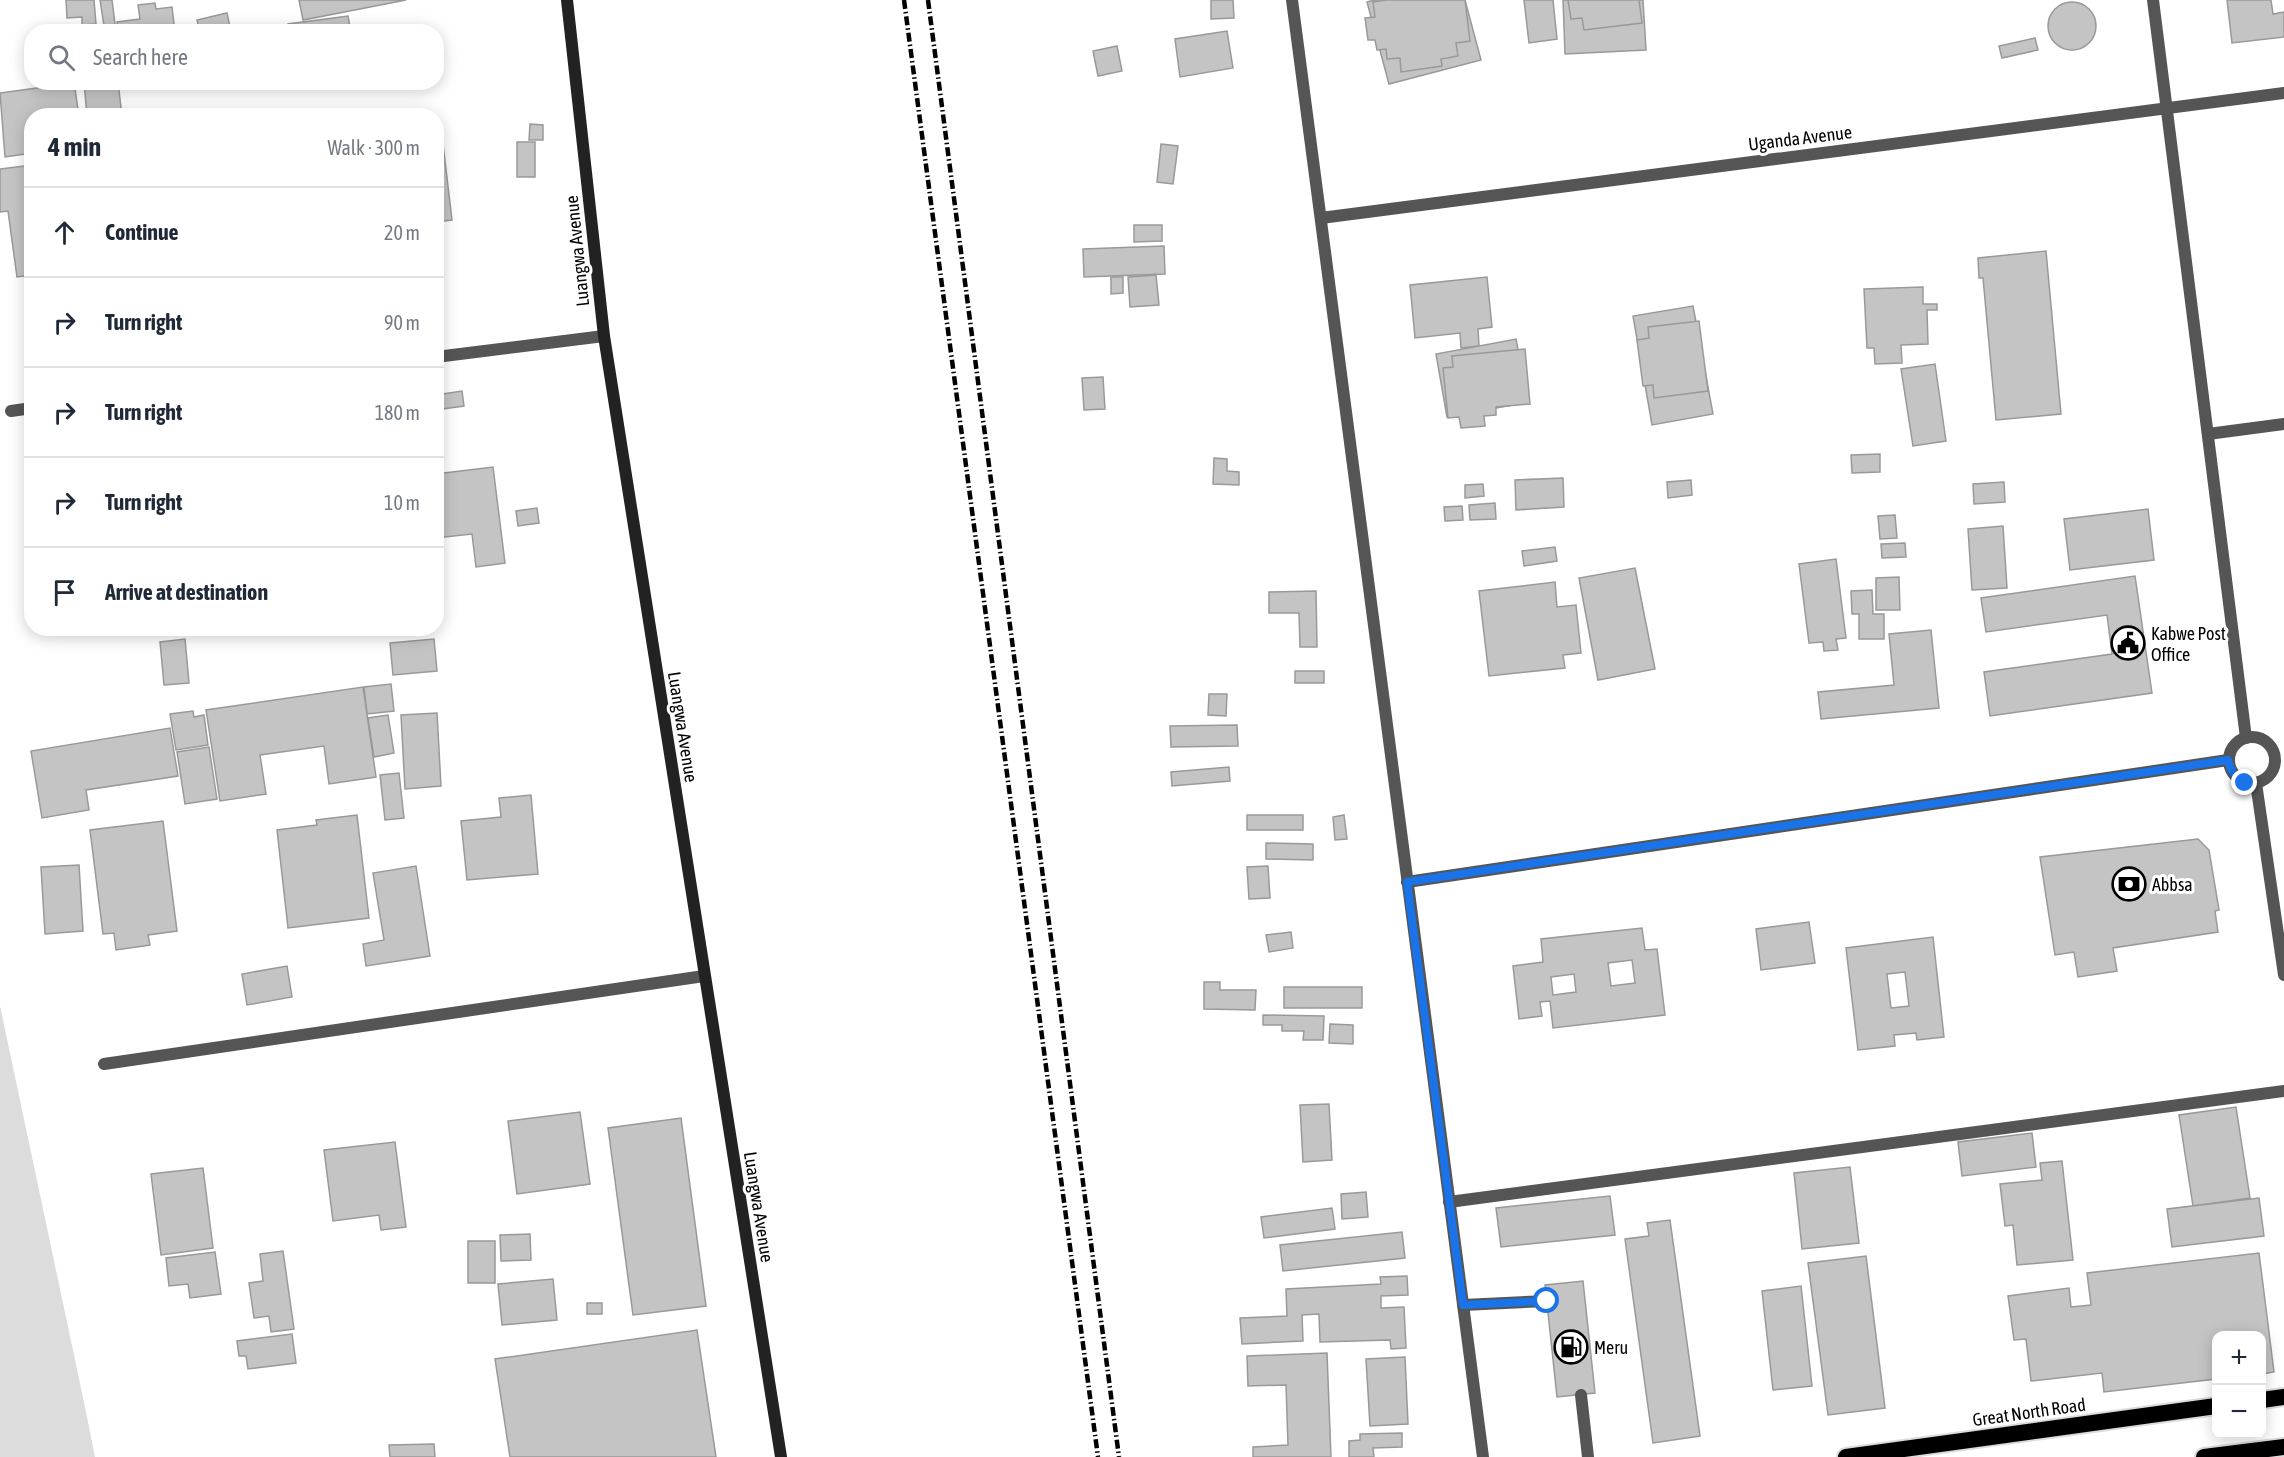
<!DOCTYPE html>
<meta charset="utf-8">
<style>
:root{--surface:#fff;--page:#f6f6f7;--text:#1f2937;--muted:#747a83;--line:#e0e1e3}
body{margin:0;font-family:"Asap Condensed",sans-serif;background:var(--page);color:var(--text)}
.controls{position:absolute;right:18px;bottom:18px;display:grid;overflow:hidden;border-radius:12px;box-shadow:0 3px 15px #0003}
.controls button{width:54px;height:54px;display:grid;place-items:center;padding:0;border:0;border-bottom:2px solid var(--line);background:var(--surface);color:var(--text);font:30px sans-serif}
.stop{position:absolute;width:18px;height:18px;margin:-14px;border:4px solid #1a73e8;border-radius:50%;background:#fff}
.stop.end{background:#1a73e8;border-color:#fff;box-shadow:0 2px 6px #0008}
.list{margin:0;padding:0;list-style:none}
h2{display:flex;justify-content:space-between;align-items:center;height:78px;margin:0;padding:0 24px;font-size:26px}
h2 small{font-size:20px;font-weight:400;color:var(--muted)}
.list li{display:grid;grid-template-columns:39px 1fr auto;gap:18px;align-items:center;box-sizing:border-box;height:90px;padding:0 24px;border-top:2px solid var(--line)}
.list b{display:block;font-size:22px;white-space:nowrap}
.list em{font-size:20px;font-style:normal;color:var(--muted)}
.icon{flex:none;width:33px;height:33px;fill:none;stroke:currentColor;stroke-width:2;stroke-linecap:round;stroke-linejoin:round}
.map{position:relative;flex:none;width:2284px;height:1457px;overflow:hidden}
.search{position:absolute;background:var(--surface);box-shadow:0 3px 15px #0003;left:24px;top:24px;width:420px;height:66px;display:flex;align-items:center;gap:15px;box-sizing:border-box;padding:0 21px;border-radius:24px;color:var(--muted);font-size:22px}
.panel{position:absolute;background:var(--surface);box-shadow:0 3px 15px #0003;left:24px;top:108px;width:420px;height:528px;border-radius:24px}
.map>svg:first-child{display:block}
.green{fill:#dcdcdc}
.building{fill:#c4c4c4;stroke:#999;stroke-width:1.5;fill-rule:evenodd}
.lines{fill:none;stroke-linecap:round;stroke-linejoin:round}
.trunk-casing{stroke:#dbdbdb;stroke-width:20}
.service{stroke:#555;stroke-width:12}
.minor{stroke:#555;stroke-width:12}
.secondary{stroke:#222;stroke-width:12}
.trunk{stroke:#000;stroke-width:16}
.rail{stroke:#000;stroke-width:4.5;stroke-dasharray:9 3 1.5 3;stroke-linecap:butt}
.route{stroke:#1a73e8;stroke-width:8}
.labels{text-anchor:middle;dominant-baseline:central;stroke-width:6;stroke-linejoin:round;paint-order:stroke}
.street-label{font-size:18px;fill:#000;stroke:#fff}
.poi-label{font-size:18px;fill:#000;stroke:#fff;text-anchor:start}
</style>
<div class="map">
<svg width="2284" height="1457" viewBox="0 0 2284 1457">
<rect width="100%" height="100%" fill="#fff"/>
<polygon class="green" points="0,1006 85,1407 95,1457 0,1457"/>
<g class="building">
<polygon points="66,0 94,0 96,24 82,25 82,17 67,18"/>
<polygon points="100,0 112,0 116,32 105,32"/>
<polygon points="299,0 406,0 303,20"/>
<polygon points="1211,0 1233,0 1234,18 1211,19"/>
<polygon points="1374,0 1465,0 1481,60 1389,84 1367,2"/>
<polygon points="1386,0 1465,0 1470,41 1456,43 1458,56 1441,59 1442,66 1401,72 1400,58 1387,59 1386,49 1377,50 1375,40 1368,40 1365,18 1375,17 1373,2"/>
<polygon points="1524,0 1553,0 1557,39 1529,43"/>
<polygon points="1563,0 1643,0 1646,50 1565,54"/>
<polygon points="1568,0 1639,0 1642,23 1584,30 1582,18 1571,19"/>
<polygon points="2227,0 2271,0 2273,14 2284,12 2284,37 2232,43"/>
<circle cx="2072" cy="26" r="24"/>
<polygon points="155,3 156,9 172,7 175,32 118,32 117,22 140,19 138,5"/>
<polygon points="227,13 231,32 200,32 197,20"/>
<polygon points="348,16 351,32 289,32 288,24"/>
<rect x="85" y="29" width="15" height="3"/>
<polygon points="1227,31 1233,68 1180,77 1175,39"/>
<polygon points="2035,38 2038,50 2002,58 1999,46"/>
<polygon points="1117,46 1122,71 1098,76 1093,51"/>
<polygon points="44,82 74,82 79,116 32,116 32,153 5,157 0,93 44,87"/>
<polygon points="84,82 118,82 122,116 87,116"/>
<polygon points="530,124 543,125 543,140 529,140"/>
<rect x="517" y="142" width="18" height="35"/>
<polygon points="443,144 452,220 436,222 436,145"/>
<polygon points="1161,144 1178,146 1173,184 1157,182"/>
<polygon points="32,165 32,275 17,277 8,211 0,212 0,169"/>
<polygon points="1134,225 1162,225 1162,241 1134,242"/>
<polygon points="1164,246 1165,274 1084,277 1083,249"/>
<polygon points="2046,251 2061,414 1996,420 1983,278 1979,278 1978,258"/>
<polygon points="1156,275 1159,305 1130,307 1128,277"/>
<polygon points="1111,277 1123,277 1123,293 1111,294"/>
<polygon points="1487,277 1492,327 1478,329 1479,346 1461,348 1460,333 1415,338 1410,285"/>
<polygon points="1923,287 1923,304 1937,304 1937,310 1927,310 1928,344 1901,345 1902,363 1875,364 1874,348 1867,348 1864,289"/>
<polygon points="1693,306 1713,414 1652,425 1633,316"/>
<polygon points="1699,321 1708,391 1654,398 1653,385 1643,386 1637,340 1649,338 1648,327"/>
<polygon points="1516,339 1528,402 1447,417 1436,354"/>
<polygon points="1525,349 1530,404 1496,407 1496,415 1484,416 1485,426 1461,428 1459,417 1448,418 1443,368 1453,367 1452,356"/>
<polygon points="1935,364 1946,441 1913,446 1901,369"/>
<polygon points="1103,377 1105,409 1084,410 1082,378"/>
<polygon points="462,391 464,406 436,410 436,395"/>
<polygon points="1880,454 1880,472 1852,473 1851,455"/>
<polygon points="1214,458 1227,459 1227,471 1239,472 1239,485 1213,484"/>
<polygon points="493,467 505,563 476,567 472,534 436,538 436,474"/>
<polygon points="1563,478 1564,507 1516,510 1515,480"/>
<polygon points="1691,480 1692,495 1668,498 1667,482"/>
<polygon points="2004,482 2005,502 1974,504 1973,484"/>
<polygon points="1483,484 1484,496 1465,498 1465,485"/>
<polygon points="1495,503 1496,519 1470,520 1469,505"/>
<polygon points="1462,506 1463,520 1445,521 1444,507"/>
<polygon points="537,508 539,523 518,526 516,511"/>
<polygon points="2148,509 2154,560 2070,570 2064,519"/>
<polygon points="1895,515 1897,538 1880,539 1878,516"/>
<polygon points="2003,526 2007,588 1972,590 1968,529"/>
<polygon points="1905,543 1906,557 1882,558 1881,544"/>
<polygon points="1555,547 1557,561 1524,566 1522,551"/>
<polygon points="1836,559 1846,638 1836,639 1838,650 1824,651 1823,642 1809,643 1799,564"/>
<polygon points="1635,568 1655,669 1598,680 1579,578"/>
<polygon points="2135,576 2152,693 1990,716 1984,672 2112,654 2107,615 1986,632 1981,598"/>
<polygon points="1899,577 1900,610 1876,610 1876,578"/>
<polygon points="1555,582 1557,607 1576,605 1581,653 1563,655 1565,668 1489,676 1479,591"/>
<polygon points="1872,590 1873,614 1884,614 1884,639 1859,639 1859,614 1852,614 1851,591"/>
<polygon points="1316,591 1317,647 1300,647 1299,613 1269,613 1269,592"/>
<polygon points="1931,630 1939,708 1821,719 1818,692 1894,685 1889,634"/>
<polygon points="185,639 189,683 164,685 160,642"/>
<polygon points="434,639 437,671 393,675 390,643"/>
<rect x="1295" y="671" width="29" height="12"/>
<polygon points="391,684 394,711 367,714 364,687"/>
<polygon points="363,687 376,777 329,784 324,746 260,755 266,794 220,801 206,710"/>
<polygon points="1209,694 1227,694 1226,716 1208,715"/>
<polygon points="193,711 194,717 204,715 208,745 176,750 170,714"/>
<polygon points="437,713 441,786 405,789 401,715"/>
<polygon points="388,715 394,753 374,757 368,718"/>
<polygon points="1237,725 1238,746 1171,747 1170,726"/>
<polygon points="170,728 178,776 86,790 89,810 42,818 31,751"/>
<polygon points="209,747 217,799 185,804 177,752"/>
<polygon points="1229,767 1230,781 1172,786 1171,772"/>
<polygon points="399,773 404,818 385,820 380,775"/>
<polygon points="531,795 538,874 467,880 461,821 501,817 499,798"/>
<polygon points="357,815 369,918 288,928 277,830 317,825 316,820"/>
<rect x="1247" y="815" width="56" height="15"/>
<polygon points="1344,815 1347,839 1335,840 1333,817"/>
<polygon points="163,821 177,931 148,935 150,945 116,950 114,933 103,934 90,830"/>
<polygon points="2198,839 2209,850 2219,910 2215,911 2218,932 2113,948 2117,971 2078,977 2074,952 2055,955 2040,857"/>
<polygon points="1266,843 1313,844 1313,860 1266,859"/>
<polygon points="79,865 83,931 45,934 41,867"/>
<polygon points="416,866 430,956 366,966 363,944 384,940 373,873"/>
<polygon points="1268,866 1270,898 1249,899 1247,867"/>
<polygon points="1809,922 1815,963 1761,970 1756,929"/>
<path d="M1642,928l3,22 12,-1 8,66 -112,13 -3,-27 -10,1 2,14 -23,3 -6,-53 30,-4 -2,-23zM1632,960l3,23 -24,3 -3,-23zM1574,974l2,18 -23,3 -2,-18z"/>
<polygon points="1291,932 1293,948 1269,952 1266,935"/>
<path d="M1933,937l11,100 -27,3 -1,-7 -22,2 1,11 -37,4 -12,-102zM1905,972l4,34 -18,2 -4,-34z"/>
<polygon points="287,966 292,997 247,1005 242,974"/>
<polygon points="1204,982 1220,982 1220,990 1256,990 1255,1010 1204,1009"/>
<rect x="1284" y="987" width="78" height="21"/>
<polygon points="1263,1015 1324,1016 1323,1040 1303,1040 1304,1031 1282,1031 1282,1025 1263,1025"/>
<polygon points="1330,1024 1353,1025 1353,1044 1329,1043"/>
<polygon points="1329,1104 1332,1160 1303,1162 1300,1105"/>
<polygon points="2236,1107 2250,1198 2193,1206 2179,1115"/>
<polygon points="580,1112 590,1184 517,1194 508,1121"/>
<polygon points="681,1118 706,1306 633,1315 608,1128"/>
<polygon points="2032,1133 2036,1167 1962,1176 1958,1142"/>
<polygon points="395,1142 406,1227 381,1230 379,1215 333,1221 324,1150"/>
<polygon points="2062,1161 2073,1260 2017,1265 2013,1225 2005,1226 2000,1184 2042,1180 2040,1163"/>
<polygon points="1850,1167 1859,1243 1802,1249 1794,1173"/>
<polygon points="203,1168 213,1248 161,1255 151,1174"/>
<polygon points="1366,1192 1368,1217 1342,1219 1341,1194"/>
<polygon points="1610,1196 1615,1235 1501,1247 1496,1208"/>
<polygon points="2259,1198 2264,1236 2172,1247 2167,1209"/>
<polygon points="1332,1208 1335,1229 1264,1238 1261,1217"/>
<polygon points="1670,1220 1700,1436 1653,1443 1625,1239 1649,1236 1647,1223"/>
<polygon points="1402,1232 1405,1258 1283,1271 1280,1245"/>
<polygon points="530,1234 531,1260 501,1261 500,1235"/>
<rect x="468" y="1241" width="27" height="42"/>
<polygon points="283,1251 294,1329 271,1332 269,1316 254,1318 249,1283 263,1281 260,1254"/>
<polygon points="215,1252 221,1294 190,1298 188,1284 169,1286 166,1258"/>
<polygon points="2259,1253 2274,1372 2262,1374 2262,1336 2216,1336 2216,1379 2104,1392 2102,1373 2031,1381 2026,1339 2014,1340 2008,1296 2069,1288 2071,1307 2091,1305 2087,1273"/>
<polygon points="1866,1256 1885,1408 1828,1415 1808,1263"/>
<polygon points="1407,1276 1408,1295 1381,1296 1381,1308 1404,1307 1406,1348 1391,1349 1390,1340 1320,1342 1319,1314 1302,1315 1303,1341 1242,1344 1240,1318 1287,1316 1286,1289 1381,1284 1380,1277"/>
<polygon points="553,1279 557,1320 502,1325 498,1284"/>
<polygon points="1583,1281 1595,1393 1557,1397 1545,1285"/>
<polygon points="1801,1286 1812,1386 1773,1390 1762,1291"/>
<rect x="587" y="1303" width="15" height="11"/>
<polygon points="697,1330 716,1457 510,1457 495,1359"/>
<polygon points="292,1334 296,1363 248,1369 246,1356 239,1356 237,1341"/>
<polygon points="1327,1353 1331,1457 1253,1457 1253,1447 1288,1445 1286,1385 1248,1386 1247,1356"/>
<polygon points="1405,1357 1408,1424 1370,1426 1366,1359"/>
<polygon points="1402,1433 1402,1447 1373,1448 1374,1457 1349,1457 1349,1441 1360,1440 1360,1434"/>
<polygon points="434,1444 435,1457 390,1457 389,1445"/>
</g>
<g class="lines">
<g class="trunk-casing">
<g id="trunk">
<polyline points="2262,1400 2284,1397"/>
<polyline points="1846,1457 2216,1406"/>
<polyline points="2204,1457 2284,1447"/>
</g>
</g>
<g class="service">
<polyline points="1463,1305 1547,1301"/>
<polyline points="1581,1395 1588,1457"/>
</g>
<g class="minor">
<polyline points="1292,0 1483,1457"/>
<polyline points="2153,0 2246,738"/>
<polyline points="1321,218 2284,93"/>
<polyline points="436,357 604,336"/>
<polyline points="11,411 32,408"/>
<polyline points="2208,434 2284,424"/>
<circle cx="2252" cy="760" r="23"/>
<polyline points="2256,783 2284,975"/>
<polyline points="1407,882 2228,760"/>
<polyline points="104,1064 704,976"/>
<polyline points="1449,1202 2284,1091"/>
</g>
<polyline class="secondary" points="567,0 604,336 781,1457"/>
<use href="#trunk" class="trunk"/>
<g class="rail">
<polyline points="904,0 1098,1457"/>
<polyline points="928,0 1119,1457"/>
</g>
</g>
<g class="lines">
<path class="route" d="M1547,1301l-84,4 -56,-423 821,-122c3,12 7,17 17,23"/>
</g>
<defs>
<g id="civic-ring" transform="scale(1.725)"><circle r="9.5" fill="#fff" stroke="#000" stroke-width="1.5"/><path d="M-.6-6.5H3V-4.5H.6V-3L4-1V1h2V6H-6V1h2V-1L-.6-3ZM-1.2 2.5V6h2.4V2.5Z" fill="#000"/></g>
<g id="bank-ring" transform="scale(1.725)"><circle r="9.5" fill="#fff" stroke="#000" stroke-width="1.5"/><path d="M-6-4H6V4H-6ZM0-2.3a2.3 2.3 0 1 0 0 4.6a2.3 2.3 0 1 0 0-4.6Z" fill="#000"/></g>
<g id="fuel-ring" transform="scale(1.725)"><circle r="9.5" fill="#fff" stroke="#000" stroke-width="1.5"/><path d="M-5.5-6h7V0h2V4h1.3V-2.5L3-4.5l.8-.8L6-3V5H2.5V1h-1V6h-7ZM-4.2-4.7v3.2H.2V-4.7Z" fill="#000"/></g>
</defs>
<g fill-rule="evenodd">
<use href="#civic-ring" x="2128" y="643"/>
<use href="#bank-ring" x="2129" y="884"/>
<use href="#fuel-ring" x="1571" y="1347"/>
</g>
<g class="labels">
<g class="street-label">
<text transform="translate(1800 138) rotate(-7)">Uganda Avenue</text>
<text transform="translate(577 251) rotate(-96)">Luangwa Avenue</text>
<text transform="translate(683 727) rotate(81)">Luangwa Avenue</text>
<text transform="translate(759 1207) rotate(81)">Luangwa Avenue</text>
<text transform="translate(2029 1412) rotate(-8)">Great North Road</text>
</g>
<g class="poi-label">
<text x="2151" y="633">Kabwe Post<tspan x="2151" dy="21">Office</tspan></text>
<text x="2152" y="884">Abbsa</text>
<text x="1594" y="1347">Meru</text>
</g>
</g>
</svg>
<div class="controls">
<button>+</button>
<button>−</button>
</div>
<div class="stop" style="left:1547px;top:1301px"></div>
<div class="stop end" style="left:2245px;top:783px"></div>
<div class="search"><svg class="icon" aria-label="search" viewBox="0 0 24 24"><circle cx="10" cy="10" r="6"/><path d="M15 15l6 6"/></svg>Search here</div>
<section class="panel">
<h2>4 min<small>Walk · 300 m</small></h2>
<ul class="list">
<li><svg class="icon" aria-label="ahead" viewBox="0 0 24 24"><path d="M12 20V5M6 11l6-6 6 6"/></svg><div><b>Continue</b></div><em>20 m</em></li>
<li><svg class="icon" aria-label="right" viewBox="0 0 24 24"><path d="M7 20v-9h11M14 6l5 5-5 5"/></svg><div><b>Turn right</b></div><em>90 m</em></li>
<li><svg class="icon" aria-label="right" viewBox="0 0 24 24"><path d="M7 20v-9h11M14 6l5 5-5 5"/></svg><div><b>Turn right</b></div><em>180 m</em></li>
<li><svg class="icon" aria-label="right" viewBox="0 0 24 24"><path d="M7 20v-9h11M14 6l5 5-5 5"/></svg><div><b>Turn right</b></div><em>10 m</em></li>
<li><svg class="icon" aria-label="arrive" viewBox="0 0 24 24"><path d="M6 21V4h12l-3 4 3 4H6"/></svg><div><b>Arrive at destination</b></div></li>
</ul>
</section>
</div>
